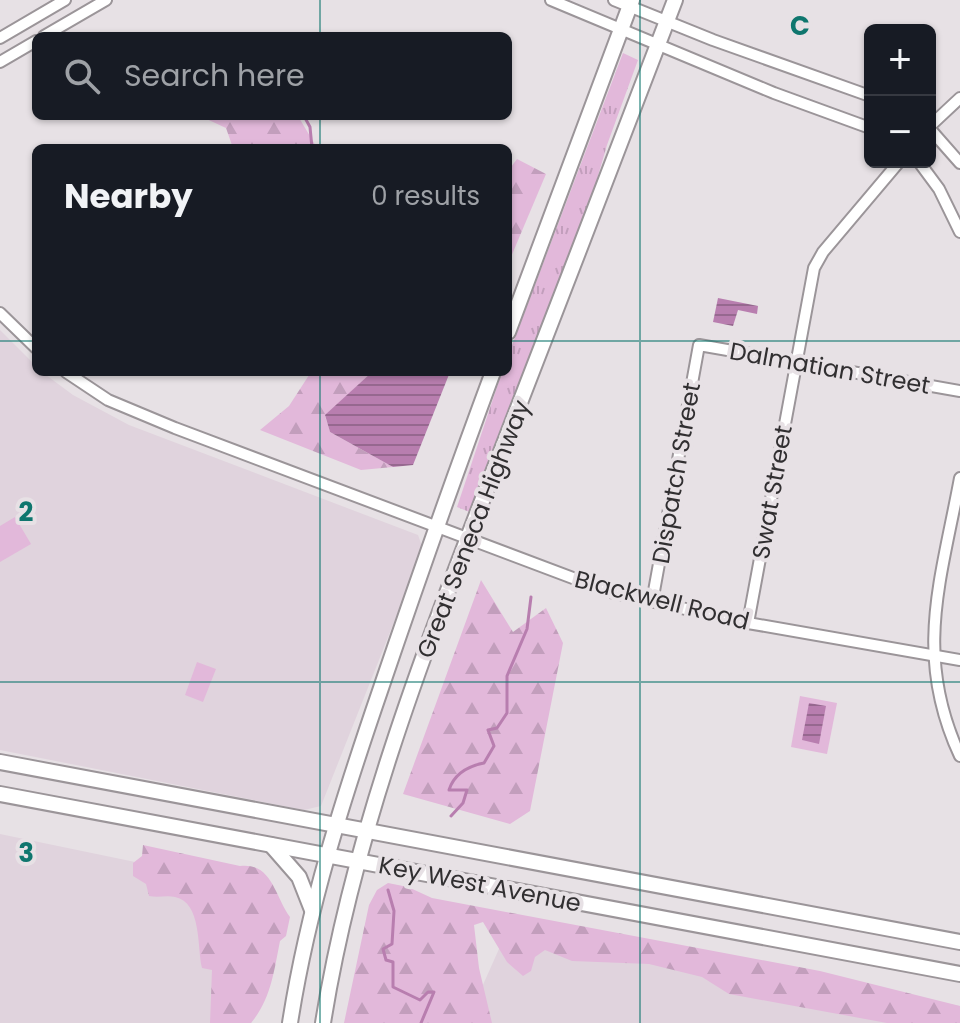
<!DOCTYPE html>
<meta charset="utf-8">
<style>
:root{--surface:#171b24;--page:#20242c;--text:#f1f3f6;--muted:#9ea1a6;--line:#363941}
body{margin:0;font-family:Poppins,sans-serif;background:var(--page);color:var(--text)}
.controls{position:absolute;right:24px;top:24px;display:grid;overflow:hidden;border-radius:12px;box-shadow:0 2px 6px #0004}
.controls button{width:72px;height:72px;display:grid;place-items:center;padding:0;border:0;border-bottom:2px solid var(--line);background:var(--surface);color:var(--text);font:40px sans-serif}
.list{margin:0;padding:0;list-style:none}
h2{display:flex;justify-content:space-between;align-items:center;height:104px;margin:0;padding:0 32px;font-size:34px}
h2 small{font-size:26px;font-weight:400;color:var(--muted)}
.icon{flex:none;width:44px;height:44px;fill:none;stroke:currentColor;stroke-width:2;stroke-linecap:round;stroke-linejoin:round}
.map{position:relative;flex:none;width:960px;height:1023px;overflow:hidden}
.search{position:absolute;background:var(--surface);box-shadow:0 2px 6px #0004;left:32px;top:32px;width:480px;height:88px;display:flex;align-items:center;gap:20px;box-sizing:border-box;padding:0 28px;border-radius:12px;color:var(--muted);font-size:30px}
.panel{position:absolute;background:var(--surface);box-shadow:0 2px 6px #0004;left:32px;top:144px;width:480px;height:232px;border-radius:12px}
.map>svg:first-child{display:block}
.built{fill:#e0d3dd}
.grass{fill:url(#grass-tufts)}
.forest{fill:url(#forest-firs)}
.pitch{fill:#e2b8da}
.water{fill:url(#water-rules)}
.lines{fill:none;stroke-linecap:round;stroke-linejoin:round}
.stream{stroke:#b87eaf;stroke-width:3}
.minor-casing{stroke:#9b9599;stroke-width:14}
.major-casing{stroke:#9b9599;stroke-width:18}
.minor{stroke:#fff;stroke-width:10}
.major{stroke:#fff;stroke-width:14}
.grid{fill:none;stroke:#0f766e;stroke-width:2;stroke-opacity:0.55}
.labels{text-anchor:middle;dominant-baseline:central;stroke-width:8;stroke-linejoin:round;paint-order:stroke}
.street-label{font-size:24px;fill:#312f31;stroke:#e7e1e5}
.grid-label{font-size:26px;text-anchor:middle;font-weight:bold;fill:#0f766e;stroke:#e7e1e5;stroke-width:8;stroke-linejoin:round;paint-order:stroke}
</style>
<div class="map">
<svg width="960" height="1023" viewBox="0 0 960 1023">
<defs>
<pattern id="grass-tufts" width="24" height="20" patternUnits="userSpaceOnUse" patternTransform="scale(2)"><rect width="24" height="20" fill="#e2b8da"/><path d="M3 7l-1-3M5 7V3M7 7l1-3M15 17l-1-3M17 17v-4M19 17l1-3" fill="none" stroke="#c29ebc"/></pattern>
<pattern id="forest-firs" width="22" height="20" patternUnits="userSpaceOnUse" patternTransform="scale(2)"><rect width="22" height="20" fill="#e2b8da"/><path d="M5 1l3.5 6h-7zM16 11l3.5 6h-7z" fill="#c29ebc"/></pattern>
<pattern id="water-rules" width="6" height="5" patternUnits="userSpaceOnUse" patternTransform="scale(2)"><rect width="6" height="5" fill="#b87eaf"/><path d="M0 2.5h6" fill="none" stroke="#96688f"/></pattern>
</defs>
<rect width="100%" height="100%" fill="#e7e1e5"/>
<g class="built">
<polygon points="0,330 36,366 36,372 42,372 73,395 129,425 418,535 423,549 321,806 304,810 0,750"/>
<polygon points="0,834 251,886 237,1023 0,1023"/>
<polygon points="511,922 960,1006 960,1023 466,1023"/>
</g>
<polygon class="grass" points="623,53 638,60 607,145 590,203 472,513 457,507 502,372 508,372 508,356"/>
<g class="forest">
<polygon points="200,116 298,116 317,148 233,148 226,128"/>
<polygon points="517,159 546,174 508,264 508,171"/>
<polygon points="311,372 372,372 325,416 330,432 393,467 361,470 260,430 289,406"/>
<polygon points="481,580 513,632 546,608 563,643 530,811 510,824 403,794"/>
<path d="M143,845l97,21c32,-4 35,31 50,51l-4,19 -6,5c-6,30 -9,58 -29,82h-41l2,-53 -10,-2c-5,-20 0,-66 -27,-71 -9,-2 -16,1 -26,-1l-3,-12 -13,-8v-13l9,-7z"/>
<polygon points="388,883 408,887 432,898 820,971 960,1006 960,1023 887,1023 729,994 702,977 649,964 572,961 545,950 535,957 531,971 523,976 507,962 483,922 474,925 479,968 492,1023 344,1023 369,905 377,890"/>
</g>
<g class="pitch">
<polygon points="15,517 31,544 0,562 0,526"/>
<polygon points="197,662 216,669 203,702 185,695"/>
<polygon points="800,696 837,703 827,754 791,747"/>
</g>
<g class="water">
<polygon points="718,298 758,306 757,314 738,310 733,326 713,322"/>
<polygon points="372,372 450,372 413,465 393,467 330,432 325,415"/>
<polygon points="809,703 826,706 819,744 802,740"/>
</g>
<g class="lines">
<g class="stream">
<polyline points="304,116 310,127 312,148"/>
<path d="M451,816l12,-13 4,-13h-18c5,-16 20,-24 35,-27l10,-17 -6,-16 9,-2 10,-15v-37l20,-47 4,-32"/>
<polyline points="388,890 394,911 392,944 383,949 386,960 393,962 393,987 420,1000 428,992 434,992 421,1023"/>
</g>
<g class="minor-casing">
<g id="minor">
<polyline points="551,0 774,93 870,128"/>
<polyline points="614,0 713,40 870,96"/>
<polyline points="44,36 106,0"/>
<polyline points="0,38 65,0"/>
<polyline points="0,62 36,41"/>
<polyline points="930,126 960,98"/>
<polyline points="930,129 960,163"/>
<polyline points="919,162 939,189 960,232"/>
<polyline points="0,313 36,348"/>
<polyline points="66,372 108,400 175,428 610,592 748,623 960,660"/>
<path d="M960,478c-19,103 -47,177 0,278"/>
<polyline points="652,602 699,345 960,391"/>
<polyline points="748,623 814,268 823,252 899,162"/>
</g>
</g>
<g class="major-casing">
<g id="major">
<polyline points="508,332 632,0"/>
<polyline points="0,762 960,942"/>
<polyline points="0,794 960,974"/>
<polyline points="271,845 299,877 312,910"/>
<path d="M290,1023c18,-116 53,-224 91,-335 36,-106 73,-211 112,-316"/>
<path d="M323,1023c30,-189 101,-371 169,-548 61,-158 123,-317 183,-475"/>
</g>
</g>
<use href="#minor" class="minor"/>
<use href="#major" class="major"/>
</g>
<path class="grid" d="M320,0v36M640,0v1023M320,116v32M0,341h36M508,341h452M320,372v651M0,682h960"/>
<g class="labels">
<g class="street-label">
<text transform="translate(830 368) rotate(10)">Dalmatian Street</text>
<text transform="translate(676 473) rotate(-80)">Dispatch Street</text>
<text transform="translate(772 492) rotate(-80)">Swat Street</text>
<text transform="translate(473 529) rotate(-69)">Great Seneca Highway</text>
<text transform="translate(662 600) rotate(14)">Blackwell Road</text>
<text transform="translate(480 884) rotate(11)">Key West Avenue</text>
</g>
</g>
<g class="grid-label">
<text x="800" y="35">C</text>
<text x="26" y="521">2</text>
<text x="26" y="862">3</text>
</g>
</svg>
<div class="controls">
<button>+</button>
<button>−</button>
</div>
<div class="search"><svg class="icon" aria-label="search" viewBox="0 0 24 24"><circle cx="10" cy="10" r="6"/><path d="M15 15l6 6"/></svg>Search here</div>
<section class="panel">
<h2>Nearby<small>0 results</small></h2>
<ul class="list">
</ul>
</section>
</div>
